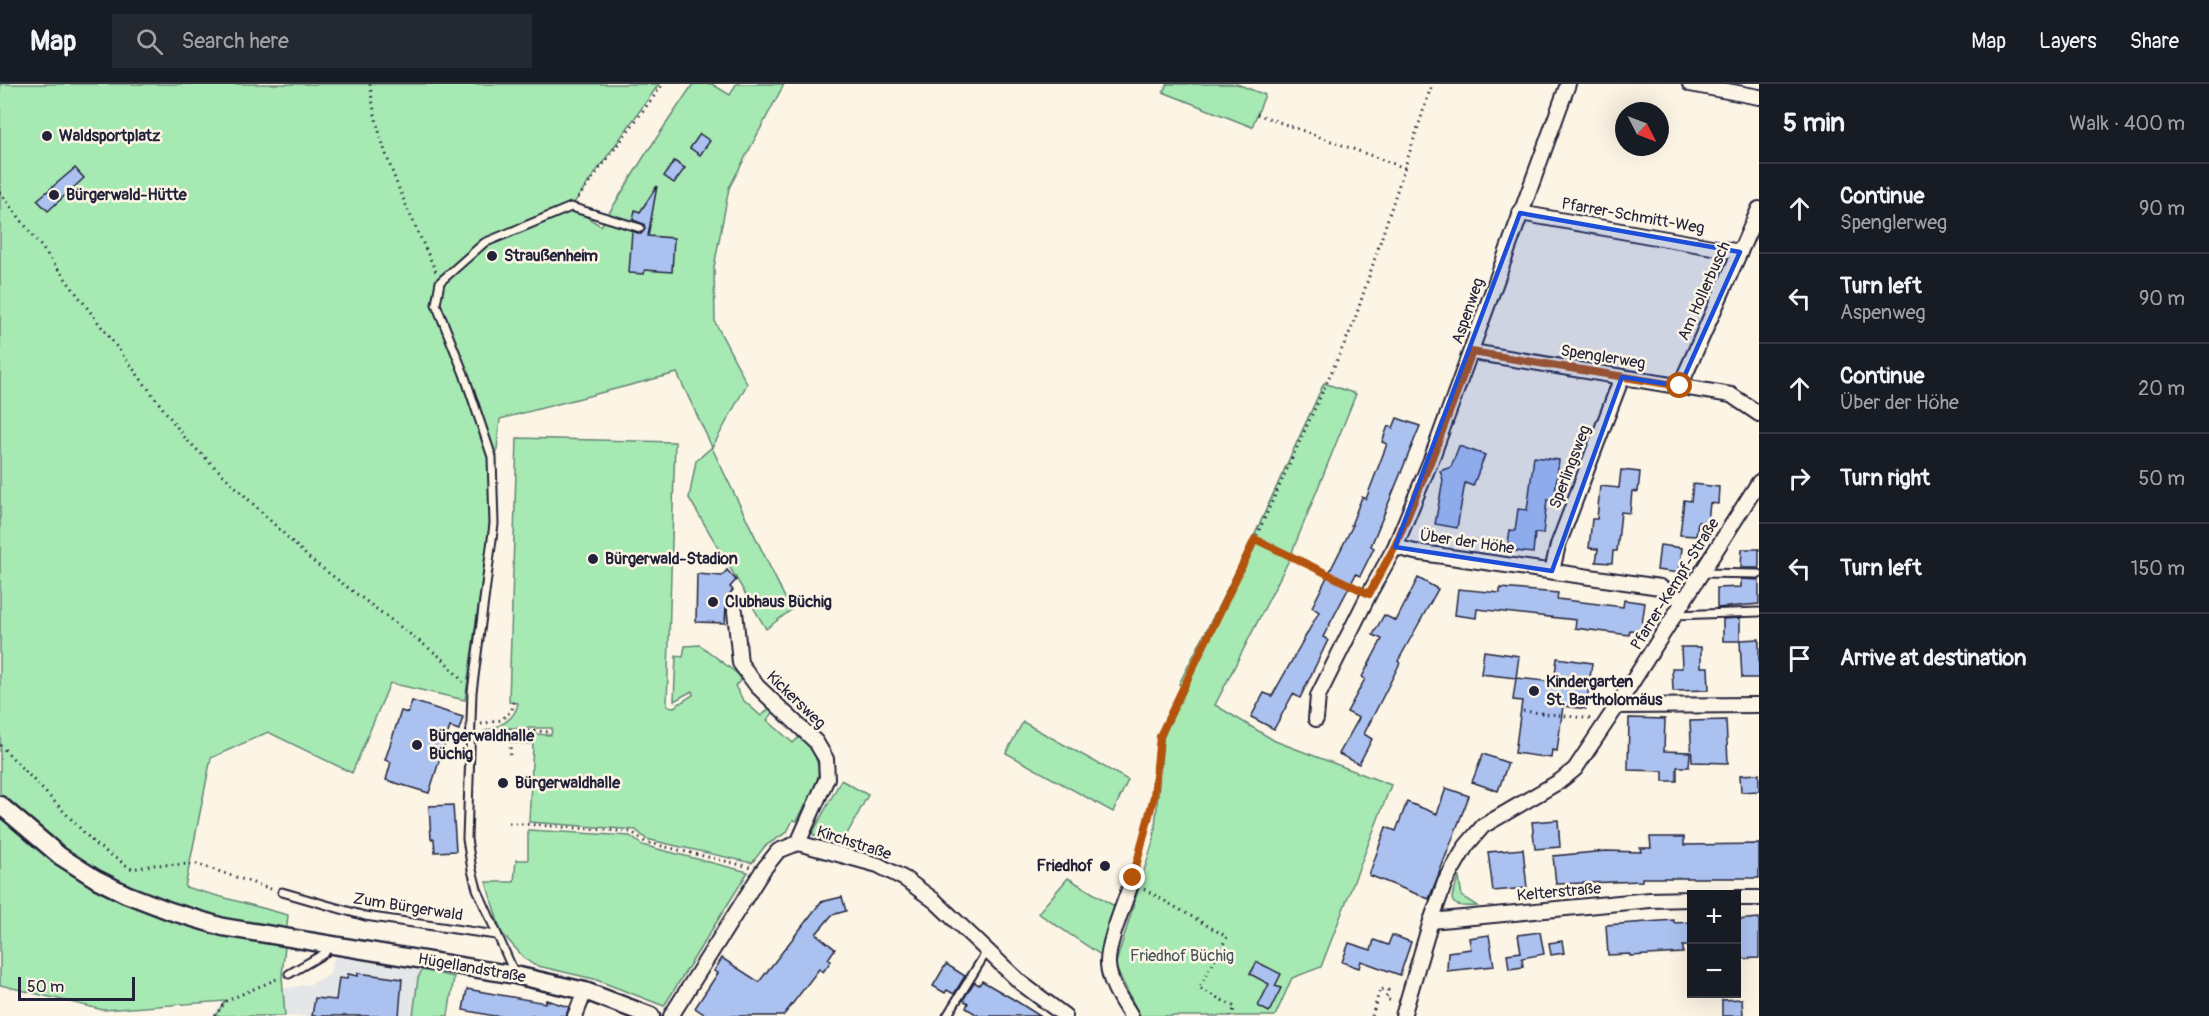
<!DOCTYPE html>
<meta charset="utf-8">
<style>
:root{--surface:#171b24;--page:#242831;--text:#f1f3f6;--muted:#9ea1a6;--line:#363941}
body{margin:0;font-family:Pangolin,sans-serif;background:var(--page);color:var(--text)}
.controls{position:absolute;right:18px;bottom:18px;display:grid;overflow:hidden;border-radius:0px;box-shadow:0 6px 24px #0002}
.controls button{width:54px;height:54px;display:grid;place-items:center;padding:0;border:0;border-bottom:2px solid var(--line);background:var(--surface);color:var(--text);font:30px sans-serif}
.compass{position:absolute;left:1615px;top:18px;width:54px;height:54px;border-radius:50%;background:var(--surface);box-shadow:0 6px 24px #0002;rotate:132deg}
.scale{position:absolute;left:18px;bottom:15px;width:117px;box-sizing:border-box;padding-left:6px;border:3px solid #22223b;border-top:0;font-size:16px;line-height:21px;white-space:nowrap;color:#22223b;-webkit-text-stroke:4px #fcf5e5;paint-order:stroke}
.stop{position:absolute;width:18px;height:18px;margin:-14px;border:4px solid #b45309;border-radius:50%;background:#fff}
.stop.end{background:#b45309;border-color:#fff;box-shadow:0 2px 6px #0008}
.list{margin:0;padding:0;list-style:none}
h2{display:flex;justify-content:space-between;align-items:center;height:78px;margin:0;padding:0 24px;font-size:26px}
h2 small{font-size:20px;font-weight:400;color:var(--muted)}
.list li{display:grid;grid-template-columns:39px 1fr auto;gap:18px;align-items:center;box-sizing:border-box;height:90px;padding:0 24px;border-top:2px solid var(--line)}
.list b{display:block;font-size:22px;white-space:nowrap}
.list p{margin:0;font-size:20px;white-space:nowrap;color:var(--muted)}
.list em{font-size:20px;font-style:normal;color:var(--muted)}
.icon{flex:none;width:33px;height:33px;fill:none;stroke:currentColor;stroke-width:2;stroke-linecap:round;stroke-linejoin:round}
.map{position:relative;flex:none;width:1759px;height:932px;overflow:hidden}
header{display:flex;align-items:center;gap:36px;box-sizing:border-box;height:84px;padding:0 30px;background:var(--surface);border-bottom:2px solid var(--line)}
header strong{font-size:28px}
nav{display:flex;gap:33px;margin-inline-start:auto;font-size:21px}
.search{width:420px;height:54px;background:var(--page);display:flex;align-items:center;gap:15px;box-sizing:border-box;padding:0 21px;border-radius:0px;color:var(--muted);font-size:22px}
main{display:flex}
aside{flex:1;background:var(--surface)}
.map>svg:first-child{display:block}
.built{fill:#e4e6e8}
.green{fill:#a7e9b3;stroke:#648677;stroke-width:1.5}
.building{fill:#abc2f0;stroke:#22223b;stroke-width:1.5}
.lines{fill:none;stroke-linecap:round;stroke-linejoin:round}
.service-casing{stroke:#22223b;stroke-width:11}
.minor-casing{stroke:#22223b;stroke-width:18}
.tertiary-casing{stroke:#22223b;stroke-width:21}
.path{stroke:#22223b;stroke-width:3;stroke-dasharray:1.5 4.5;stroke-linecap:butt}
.service{stroke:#fcf5e5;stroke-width:7}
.minor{stroke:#fcf5e5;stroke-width:14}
.tertiary{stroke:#fcf5e5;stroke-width:16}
.route{stroke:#b45309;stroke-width:8}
.marked{fill:#1d4ed8;fill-opacity:0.2;stroke:#1d4ed8;stroke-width:4.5;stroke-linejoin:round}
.poi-dot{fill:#22223b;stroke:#fcf5e5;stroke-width:2}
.labels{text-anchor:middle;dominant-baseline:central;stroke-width:5;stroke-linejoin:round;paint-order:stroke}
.poi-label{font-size:16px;font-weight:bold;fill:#22223b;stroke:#fcf5e5;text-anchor:start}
.street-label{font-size:16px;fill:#22223b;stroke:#fcf5e5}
.park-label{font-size:16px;fill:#435459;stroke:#fcf5e5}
</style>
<header>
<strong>Map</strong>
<div class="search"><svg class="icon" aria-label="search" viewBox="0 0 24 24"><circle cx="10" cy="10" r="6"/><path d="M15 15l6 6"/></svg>Search here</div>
<nav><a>Map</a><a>Layers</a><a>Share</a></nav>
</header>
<main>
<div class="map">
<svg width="1759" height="932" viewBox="0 0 1759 932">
<rect width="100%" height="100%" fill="#fcf5e5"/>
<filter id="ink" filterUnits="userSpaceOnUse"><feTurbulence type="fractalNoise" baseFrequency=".0167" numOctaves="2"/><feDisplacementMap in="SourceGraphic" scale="12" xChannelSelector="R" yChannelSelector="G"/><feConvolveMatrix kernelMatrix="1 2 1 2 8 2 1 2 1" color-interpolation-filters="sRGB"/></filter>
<g filter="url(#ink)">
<polygon class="built" points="339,870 422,886 418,894 413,932 285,932 283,905 310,900 329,891 335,872"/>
<g class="green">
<polygon points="0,0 659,0 571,123 601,142 645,71 693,0 712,0 730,11 736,0 784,0 729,104 714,183 715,238 747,300 712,364 791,526 766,545 689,414 696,377 712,363 677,289 500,335 489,446 465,616 390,599 352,689 268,648 211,674 185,803 288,831 282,892 285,932 215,932 225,917 103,926 0,901"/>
<polygon points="1167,0 1237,0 1265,11 1252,43 1163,8"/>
<polygon points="1324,299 1356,310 1288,478 1215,621 1275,657 1391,701 1321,883 1292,894 1275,932 1140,932 1115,882 1154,754 1163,654 1170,634 1185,607 1179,600 1249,463"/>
<path d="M517,354l158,4 -8,264 7,1 19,-12 -1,-4 -18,10 2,-45 7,1 2,-11 15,-1 43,33 -8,8 8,14 18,16 9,-8 4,4 -7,8 26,23 8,-8c31,37 15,48 -4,86l-4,-1 -6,12 -22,14 -13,17 -106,-24 -10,-9 -107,-8 4,-78 -18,-1 -1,-10 37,2 1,-7h-44l-1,4h-24c16,-6 32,-11 35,-29l-9,-1z"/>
<polygon points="1023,638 1128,696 1113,728 1006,669"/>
<polygon points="841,696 868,711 839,765 812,750"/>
<polygon points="528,746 630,752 642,761 748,788 664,922 594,895 534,881 525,875 501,848 486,798 514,798 516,776 528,776"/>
<polygon points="1068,794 1116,823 1101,871 1038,829"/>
<path d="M1459,794l3,18 15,10c-29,2 -29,-4 -18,-28z"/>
<polygon points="422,886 454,893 448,932 413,932 418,894"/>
</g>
<g class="building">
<polygon points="700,50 710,57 700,71 690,64"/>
<polygon points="674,77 685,84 674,99 664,92"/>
<polygon points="75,84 84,94 48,127 37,116"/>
<polygon points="657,102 648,152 674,154 672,188 645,186 644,190 629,189 632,147 641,150 645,145 644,140 633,136 635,126 640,128"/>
<polygon points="1397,334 1420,342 1371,462 1374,464 1360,492 1356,490 1323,553 1328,556 1300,614 1293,610 1274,645 1251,633 1264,609 1272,612 1319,528 1312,523 1353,441 1351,441 1362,413 1366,415 1387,360 1382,358 1388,342 1393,344"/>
<polygon points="1459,362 1485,371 1473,402 1465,399 1457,444 1435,440 1443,396 1440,387 1451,383"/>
<polygon points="1534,373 1559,376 1554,417 1547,416 1543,450 1535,449 1533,469 1507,466 1510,446 1515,447 1518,425 1527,426"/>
<polygon points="1621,386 1640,388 1638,408 1632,407 1630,429 1621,428 1617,467 1613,467 1612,479 1596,478 1598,465 1589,464 1592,435 1597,435 1600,402 1619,404"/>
<polygon points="1693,400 1719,403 1718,420 1710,419 1708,437 1698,438 1696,452 1680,451 1684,416 1691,417"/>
<polygon points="1660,461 1682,464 1679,489 1657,486"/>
<polygon points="1742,465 1759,465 1759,484 1741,484"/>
<polygon points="727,486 736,496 730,503 733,506 727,513 731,516 726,521 725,539 696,538 697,490 722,492"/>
<polygon points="1418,494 1438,505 1398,577 1400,579 1364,650 1372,655 1359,680 1339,670 1359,634 1347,628 1365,595 1362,593 1382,555 1373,551 1384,531 1396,537"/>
<polygon points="1741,495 1759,496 1759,520 1717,524 1717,504 1741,503"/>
<polygon points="1500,504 1558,509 1557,515 1623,523 1624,516 1645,519 1641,547 1630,546 1629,551 1575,544 1576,536 1477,525 1476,534 1455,531 1458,505 1500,509"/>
<polygon points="1740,534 1740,556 1759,555 1759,594 1742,594 1740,557 1723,557 1723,535"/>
<polygon points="1681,563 1701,563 1701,583 1708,583 1709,606 1673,607 1672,584 1682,584"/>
<polygon points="1484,567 1519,572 1516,594 1481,590"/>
<polygon points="1557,574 1592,579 1586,625 1563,622 1557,667 1552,666 1551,674 1515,669 1522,617 1513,616 1516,594 1554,598"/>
<polygon points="412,617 463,633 459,646 450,643 429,709 386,696 391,678 385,676 401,627 408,629"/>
<polygon points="1629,634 1665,635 1664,667 1690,668 1689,683 1677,683 1677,697 1663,697 1663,687 1628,686"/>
<polygon points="1726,636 1728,679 1692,678 1690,637"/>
<polygon points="1483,670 1508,679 1498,707 1472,698"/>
<polygon points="1759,690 1759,707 1741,708 1740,691"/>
<polygon points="1446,704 1469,712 1429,815 1369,791 1386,743 1396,747 1407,718 1437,730"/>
<polygon points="453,721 456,767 435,768 434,755 431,755 429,722"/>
<polygon points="1558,736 1560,763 1535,765 1532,738"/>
<polygon points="1650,753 1684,753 1684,761 1759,760 1759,794 1642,794 1642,797 1556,800 1553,772 1606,767 1641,768 1640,764 1651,764"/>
<polygon points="1523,765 1527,804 1493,807 1488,768"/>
<polygon points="842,813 846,827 832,831 816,850 835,865 828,875 831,877 823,888 819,885 783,932 707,932 695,924 718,889 714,887 722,874 759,898 821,818"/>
<polygon points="1759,834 1759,874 1737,875 1737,836"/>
<polygon points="1674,836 1674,839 1692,838 1692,862 1683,862 1683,869 1630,872 1630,870 1608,871 1606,841"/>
<polygon points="1540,848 1544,870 1522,874 1523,883 1509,885 1507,870 1521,868 1518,851"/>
<polygon points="1392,851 1411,858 1400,891 1361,877 1359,884 1342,878 1349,859 1371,866 1374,856 1388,861"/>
<polygon points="1489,851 1494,882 1447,887 1448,868 1471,865 1469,854"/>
<polygon points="1562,857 1564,869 1551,871 1549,859"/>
<polygon points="1257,878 1281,890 1275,902 1281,904 1269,928 1258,922 1269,900 1250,890"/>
<polygon points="946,880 965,892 954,910 947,906 945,909 933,902"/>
<polygon points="358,889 402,895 399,932 312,932 315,914 336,916 339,894 347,895 348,890 358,892"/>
<polygon points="982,897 1013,915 1040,932 979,932 966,924 968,919 963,916 974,898 979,901"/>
<polygon points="467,905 545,919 546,916 569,923 566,932 494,932 463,926"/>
<polygon points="1742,915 1743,932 1722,932 1722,916"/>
</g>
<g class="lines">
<g class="service-casing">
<g id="service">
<polyline points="1702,489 1759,490"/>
<polyline points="1675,531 1759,528"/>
<polyline points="282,808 365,832 496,851"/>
<polyline points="514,888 477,805 472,786 467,755 472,608 494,440 492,373 464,290 436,220 440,198 484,159 571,123 640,144"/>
<polyline points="289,890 325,869 328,860"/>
<polyline points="947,932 987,867"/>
</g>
</g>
<g class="minor-casing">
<g id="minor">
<polyline points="1690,0 1759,13"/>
<polyline points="1520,129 1740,168"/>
<polyline points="1472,268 1731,311 1759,330"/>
<polyline points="1680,302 1759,125"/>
<polyline points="1395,463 1415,468 1660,503 1684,517"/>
<polyline points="1552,487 1558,461 1622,293"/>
<polyline points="735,527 740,579 757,602 816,658 826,675 827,694 798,759"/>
<polyline points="1617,622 1759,621"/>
<polyline points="1316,635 1318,612 1369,510 1395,463 1431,376 1568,0"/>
<polyline points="1736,814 1759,814"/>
<polyline points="1431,837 1650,816 1692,815"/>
<polyline points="575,932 585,907"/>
<polyline points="671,932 763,786 778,767 798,759 878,781 905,795 935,817 1021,899 1065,932"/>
<path d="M1131,932c-9,-15 -22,-33 -23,-52 -1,-21 18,-64 25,-86"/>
<polyline points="1403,932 1431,837 1445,798 1466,762 1483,742 1560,697 1575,685 1617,622 1759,398"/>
</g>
</g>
<g class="tertiary-casing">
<polyline id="tertiary" points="0,721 60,772 96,795 126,810 170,827 223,843 515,891 585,907 651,932"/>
</g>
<g class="path">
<path d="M370,0c7,66 39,127 66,188"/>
<polyline points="1257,30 1405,84"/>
<polyline points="0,108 186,355 310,475 443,575 463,598"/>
<polyline points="578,114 663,0"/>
<polyline points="1255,455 1356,502"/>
<polyline points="1523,627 1593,635"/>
<polyline points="481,640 501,636 512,626 513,618"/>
<polyline points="0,661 96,761 132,785 154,781 197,780 271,805"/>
<polyline points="510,671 511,646 552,648"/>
<polyline points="509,739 632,748 645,758 750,783"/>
<polyline points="1137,781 1154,712 1160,652 1255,455 1353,241 1432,0"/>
<polyline points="1144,805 1227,853 1199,904 1235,923 1231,932"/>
<polyline points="215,932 226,917 279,894"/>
<polyline points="1372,932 1380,905 1388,906 1386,915 1392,917"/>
</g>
<use href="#service" class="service"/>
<use href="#minor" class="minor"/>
<use href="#tertiary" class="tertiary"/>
</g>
</g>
<g class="lines" filter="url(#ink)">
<polyline class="route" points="1133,794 1154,712 1160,652 1255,455 1369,510 1395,462 1431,376 1472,268 1680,302"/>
</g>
<path class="marked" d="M1520,129l220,39 -60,134 -58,-9 -70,194 -157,-24z"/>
<g class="poi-dot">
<circle cx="47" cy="52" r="6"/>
<circle cx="54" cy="111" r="6"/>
<circle cx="492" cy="172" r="6"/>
<circle cx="593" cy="475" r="6"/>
<circle cx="713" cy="518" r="6"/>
<circle cx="1534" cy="607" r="6"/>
<circle cx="417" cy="661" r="6"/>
<circle cx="503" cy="699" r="6"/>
<circle cx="1105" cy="782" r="6"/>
</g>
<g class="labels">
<g class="poi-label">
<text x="59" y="52">Waldsportplatz</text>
<text x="66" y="111">Bürgerwald-Hütte</text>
<text x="504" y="172">Straußenheim</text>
<text x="605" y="475">Bürgerwald-Stadion</text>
<text x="725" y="518">Clubhaus Büchig</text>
<text x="1546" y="598">Kindergarten<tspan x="1546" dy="18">St. Bartholomäus</tspan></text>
<text x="429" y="652">Bürgerwaldhalle<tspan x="429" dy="18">Büchig</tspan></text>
<text x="515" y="699">Bürgerwaldhalle</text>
<text x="1093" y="782" text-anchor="end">Friedhof</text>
</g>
<g class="street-label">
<text transform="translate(1633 132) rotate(10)">Pfarrer-Schmitt-Weg</text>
<text transform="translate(1704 207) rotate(-66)">Am Hollerbusch</text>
<text transform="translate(1468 227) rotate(-71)">Aspenweg</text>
<text transform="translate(1603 273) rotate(9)">Spenglerweg</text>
<text transform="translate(1570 383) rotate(-69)">Sperlingsweg</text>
<text transform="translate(1467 458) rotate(8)">Über der Höhe</text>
<text transform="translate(1675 500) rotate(-58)">Pfarrer-Kempf-Straße</text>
<text transform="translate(796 616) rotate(44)">Kickersweg</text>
<text transform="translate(854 759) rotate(18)">Kirchstraße</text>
<text transform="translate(1559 808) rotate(-5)">Kelterstraße</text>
<text transform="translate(408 823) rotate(9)">Zum Bürgerwald</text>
<text transform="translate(472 884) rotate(10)">Hügellandstraße</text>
</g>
<g class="park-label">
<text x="1182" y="872">Friedhof Büchig</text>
</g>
</g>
</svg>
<div class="controls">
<button>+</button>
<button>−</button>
</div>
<svg class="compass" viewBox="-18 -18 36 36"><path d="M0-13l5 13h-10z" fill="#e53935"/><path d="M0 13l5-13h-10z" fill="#9ea1a6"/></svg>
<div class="scale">50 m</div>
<div class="stop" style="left:1680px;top:302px"></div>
<div class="stop end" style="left:1133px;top:794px"></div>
</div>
<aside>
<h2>5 min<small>Walk · 400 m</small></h2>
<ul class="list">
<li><svg class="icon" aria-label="ahead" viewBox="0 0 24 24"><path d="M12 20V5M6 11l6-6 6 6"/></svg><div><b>Continue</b><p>Spenglerweg</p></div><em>90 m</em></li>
<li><svg class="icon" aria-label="left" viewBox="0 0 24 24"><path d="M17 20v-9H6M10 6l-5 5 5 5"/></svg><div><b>Turn left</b><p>Aspenweg</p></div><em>90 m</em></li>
<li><svg class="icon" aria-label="ahead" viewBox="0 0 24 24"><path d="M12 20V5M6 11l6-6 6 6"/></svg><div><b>Continue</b><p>Über der Höhe</p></div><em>20 m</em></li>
<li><svg class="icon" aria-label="right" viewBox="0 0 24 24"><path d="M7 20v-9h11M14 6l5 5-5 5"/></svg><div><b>Turn right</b></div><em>50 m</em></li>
<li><svg class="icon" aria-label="left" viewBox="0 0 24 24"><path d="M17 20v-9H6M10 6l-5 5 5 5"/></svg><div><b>Turn left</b></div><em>150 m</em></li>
<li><svg class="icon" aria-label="arrive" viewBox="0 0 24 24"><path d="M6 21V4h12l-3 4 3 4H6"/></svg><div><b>Arrive at destination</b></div></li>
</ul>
</aside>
</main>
